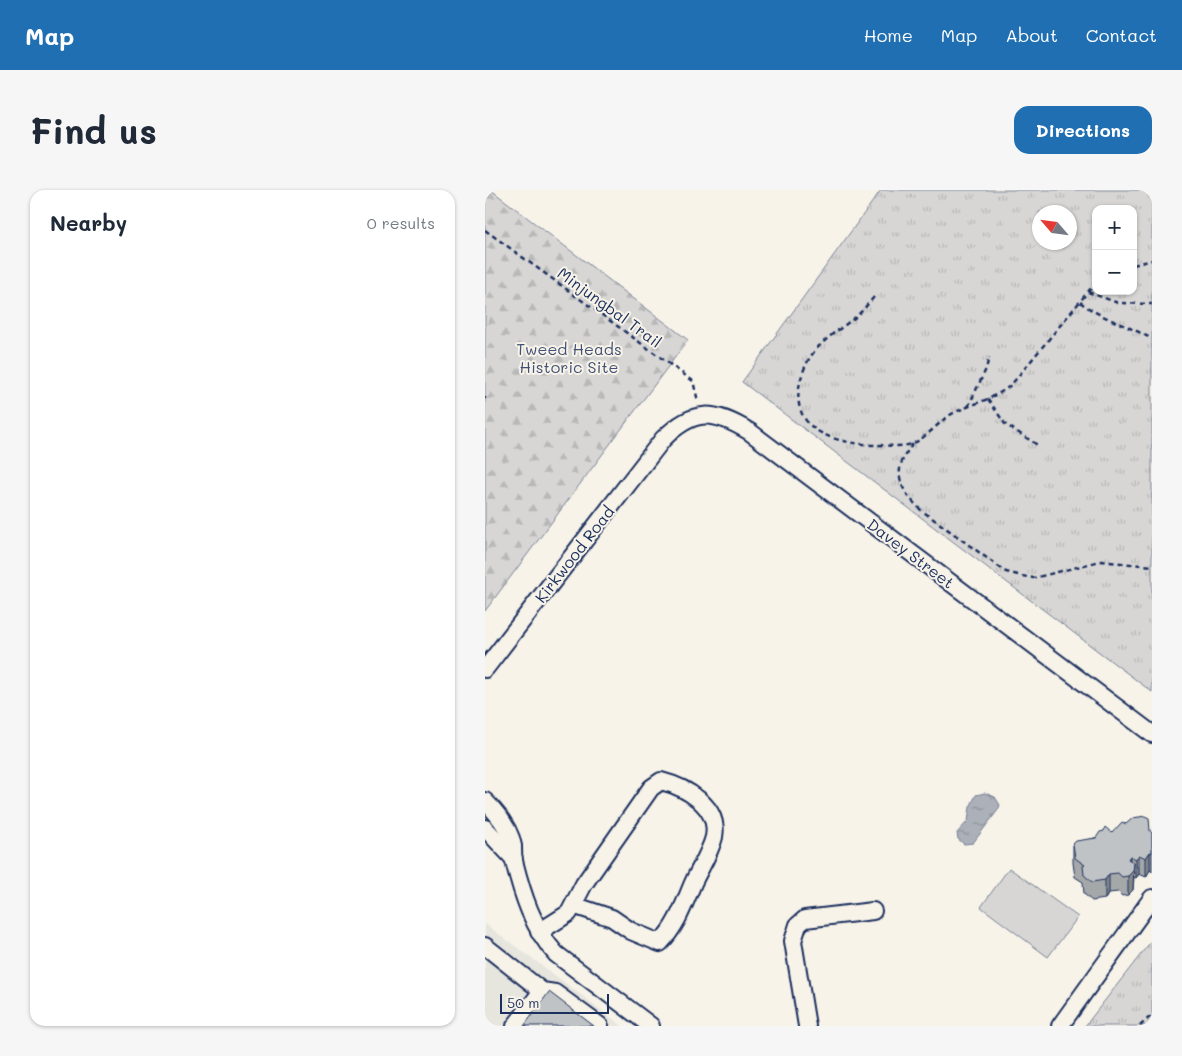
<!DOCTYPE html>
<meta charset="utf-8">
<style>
:root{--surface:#fff;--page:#f6f6f7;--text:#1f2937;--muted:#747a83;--line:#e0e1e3;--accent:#1f6fb2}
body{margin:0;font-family:Mali,sans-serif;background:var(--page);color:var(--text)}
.controls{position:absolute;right:15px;top:15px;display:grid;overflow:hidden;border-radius:10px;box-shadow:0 1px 4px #0004}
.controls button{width:45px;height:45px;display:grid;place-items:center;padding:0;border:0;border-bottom:1px solid var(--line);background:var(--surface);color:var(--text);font:25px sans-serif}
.compass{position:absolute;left:547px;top:15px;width:45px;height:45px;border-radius:50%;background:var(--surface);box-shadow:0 1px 4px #0004;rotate:298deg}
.scale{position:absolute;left:15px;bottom:12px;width:109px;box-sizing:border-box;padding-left:5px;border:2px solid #1b2f5e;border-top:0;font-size:14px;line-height:18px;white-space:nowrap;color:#1b2f5e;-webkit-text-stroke:4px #f7f3e8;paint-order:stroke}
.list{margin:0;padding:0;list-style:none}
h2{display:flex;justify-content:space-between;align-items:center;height:65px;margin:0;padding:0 20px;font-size:21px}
h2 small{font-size:16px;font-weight:400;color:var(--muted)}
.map{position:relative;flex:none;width:667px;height:836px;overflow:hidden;border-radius:15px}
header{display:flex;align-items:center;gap:30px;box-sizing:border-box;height:70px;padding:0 25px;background:var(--accent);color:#fff}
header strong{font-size:24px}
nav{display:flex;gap:28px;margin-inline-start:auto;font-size:18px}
.intro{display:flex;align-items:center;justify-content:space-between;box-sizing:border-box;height:120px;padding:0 30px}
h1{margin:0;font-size:35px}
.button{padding:12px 22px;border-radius:15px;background:var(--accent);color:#fff;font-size:18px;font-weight:700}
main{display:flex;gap:30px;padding:0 30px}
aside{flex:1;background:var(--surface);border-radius:15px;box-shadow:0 1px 4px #0004}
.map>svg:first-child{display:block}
.built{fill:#e6e5de}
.grass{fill:url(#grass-tufts);stroke:#798299;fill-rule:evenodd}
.forest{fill:url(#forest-firs);stroke:#798299}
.park{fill:#d7d6d4;stroke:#798299}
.water{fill:url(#water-ripples);stroke:#727c95}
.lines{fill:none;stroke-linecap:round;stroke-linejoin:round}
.minor-casing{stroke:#1b2f5e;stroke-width:20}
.path{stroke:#1b2f5e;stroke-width:2.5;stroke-dasharray:5 4;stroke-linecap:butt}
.minor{stroke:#f7f3e8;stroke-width:16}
.wall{fill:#a5a8a9;stroke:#1b2f5e}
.shaded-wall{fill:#86888a;stroke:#1b2f5e}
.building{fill:#c0c3c5;stroke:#1b2f5e}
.labels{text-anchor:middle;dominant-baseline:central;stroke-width:4;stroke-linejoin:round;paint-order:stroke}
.street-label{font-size:16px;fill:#1b2f5e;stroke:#f7f3e8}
.park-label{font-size:16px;fill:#415076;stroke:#f7f3e8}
</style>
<header>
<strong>Map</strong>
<nav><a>Home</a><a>Map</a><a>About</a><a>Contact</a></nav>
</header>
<div class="intro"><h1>Find us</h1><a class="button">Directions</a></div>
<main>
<aside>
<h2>Nearby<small>0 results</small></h2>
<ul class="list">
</ul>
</aside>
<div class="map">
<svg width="667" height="836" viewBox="0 0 667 836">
<defs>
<pattern id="grass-tufts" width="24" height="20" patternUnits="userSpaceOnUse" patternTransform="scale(1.25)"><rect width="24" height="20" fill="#d7d6d4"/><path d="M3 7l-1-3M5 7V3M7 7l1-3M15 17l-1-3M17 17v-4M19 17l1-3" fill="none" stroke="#b8b8b8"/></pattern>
<pattern id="forest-firs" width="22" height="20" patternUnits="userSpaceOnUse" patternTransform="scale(1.25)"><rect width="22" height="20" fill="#d7d6d4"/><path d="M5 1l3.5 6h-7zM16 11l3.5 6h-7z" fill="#b8b8b8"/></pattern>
<pattern id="water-ripples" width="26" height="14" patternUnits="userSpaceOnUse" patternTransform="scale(1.25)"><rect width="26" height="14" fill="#acb0b9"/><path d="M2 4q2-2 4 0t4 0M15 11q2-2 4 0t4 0" fill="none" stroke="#8b909a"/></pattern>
</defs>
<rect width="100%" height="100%" fill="#f7f3e8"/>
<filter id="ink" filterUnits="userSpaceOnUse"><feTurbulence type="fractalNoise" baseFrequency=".02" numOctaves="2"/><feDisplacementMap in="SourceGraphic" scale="10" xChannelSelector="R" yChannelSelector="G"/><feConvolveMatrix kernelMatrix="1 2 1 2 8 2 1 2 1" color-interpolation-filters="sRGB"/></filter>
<g filter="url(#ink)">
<polygon class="built" points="0,734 67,783 137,836 0,836"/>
<g class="grass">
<path d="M396,0h271v502l-410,-310zM611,19h37v82h-37zM554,22h30v30h-30z"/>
<polygon points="667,750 667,836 600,836"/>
</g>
<polygon class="forest" points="0,0 6,0 203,150 0,421"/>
<polygon class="park" points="524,678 593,727 563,767 496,717"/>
<polygon class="water" points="500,603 510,607 515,615 513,620 488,653 479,654 473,649 472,643 483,631 485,617 491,605"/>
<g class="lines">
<g class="minor-casing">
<g id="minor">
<path d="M0,479l178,-230c31,-31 51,-29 87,-7l402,302"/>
<path d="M0,611c12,12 25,27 28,45 0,5 0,10 1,15 8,32 19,68 42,93l95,72"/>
<polyline points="0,638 29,669"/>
<path d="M54,742l30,-19 15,-29 67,-96 10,-7c24,6 59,25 53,56 -4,16 -14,31 -21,46 -9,21 -16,43 -33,60l-29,-12 -19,-13 -39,-13"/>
<polyline points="0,756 57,801 70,803 115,836"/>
<polyline points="30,836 57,801"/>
<polyline points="322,836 308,751 313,735 320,729 388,721"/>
<polyline points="575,836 667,708"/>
</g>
</g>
<g class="path">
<polyline points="0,40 208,191 213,211"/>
<polyline points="648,75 667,70"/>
<polyline points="603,102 633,113 667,114"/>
<path d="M389,107c-7,8 -13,16 -21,22 -18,14 -39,26 -48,48 -24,59 21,76 71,78 12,0 27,3 38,-2 13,-6 24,-20 36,-28 20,-11 43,-15 61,-30l85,-103"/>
<path d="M595,112c22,17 48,23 72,37"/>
<polyline points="0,207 0,209"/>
<polyline points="503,209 520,234 554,256"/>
<polyline points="483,217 501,179 504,167"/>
<path d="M428,254c-22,26 -15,44 8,66l85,62 16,4 11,2 13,-3 54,-14 52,5"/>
<polyline points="655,836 667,825"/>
</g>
<use href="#minor" class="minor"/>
</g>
<polygon class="wall" points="641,634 665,641 667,643 667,682 665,680 661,687 654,684 651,688 649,687 648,700 643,705 637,706 633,702 624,703 620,709 607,711 599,704 598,692 590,687 588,673 588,654 627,643"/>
<g class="shaded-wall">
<polygon points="665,662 665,680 661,687 661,668"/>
<polygon points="654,665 654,684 651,688 651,669"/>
<polygon points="645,666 645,684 649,673 648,700 643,705 643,669"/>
<polygon points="624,684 624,703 620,709 620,690"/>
</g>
<g class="building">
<polygon points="660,626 664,628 665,641 667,643 667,663 665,662 661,668 654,665 651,669 645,666 643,669 649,673 648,681 643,686 637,687 633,683 624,684 620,690 607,692 599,685 598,676 600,675 590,668 588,654 591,651 611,648 615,642 619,641 620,637 627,643 637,632 641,634 648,628"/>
<polygon points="64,802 109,836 39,836"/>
</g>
</g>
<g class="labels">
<g class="street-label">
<text transform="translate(125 117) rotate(36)">Minjungbal Trail</text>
<text transform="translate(426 363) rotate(37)">Davey Street</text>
<text transform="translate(89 364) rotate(-52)">Kirkwood Road</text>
</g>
<g class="park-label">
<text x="84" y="158">Tweed Heads<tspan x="84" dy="18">Historic Site</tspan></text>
</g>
</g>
</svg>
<div class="controls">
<button>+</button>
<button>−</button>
</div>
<svg class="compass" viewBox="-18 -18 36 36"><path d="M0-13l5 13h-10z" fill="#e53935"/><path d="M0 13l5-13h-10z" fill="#747a83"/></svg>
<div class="scale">50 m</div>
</div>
</main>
